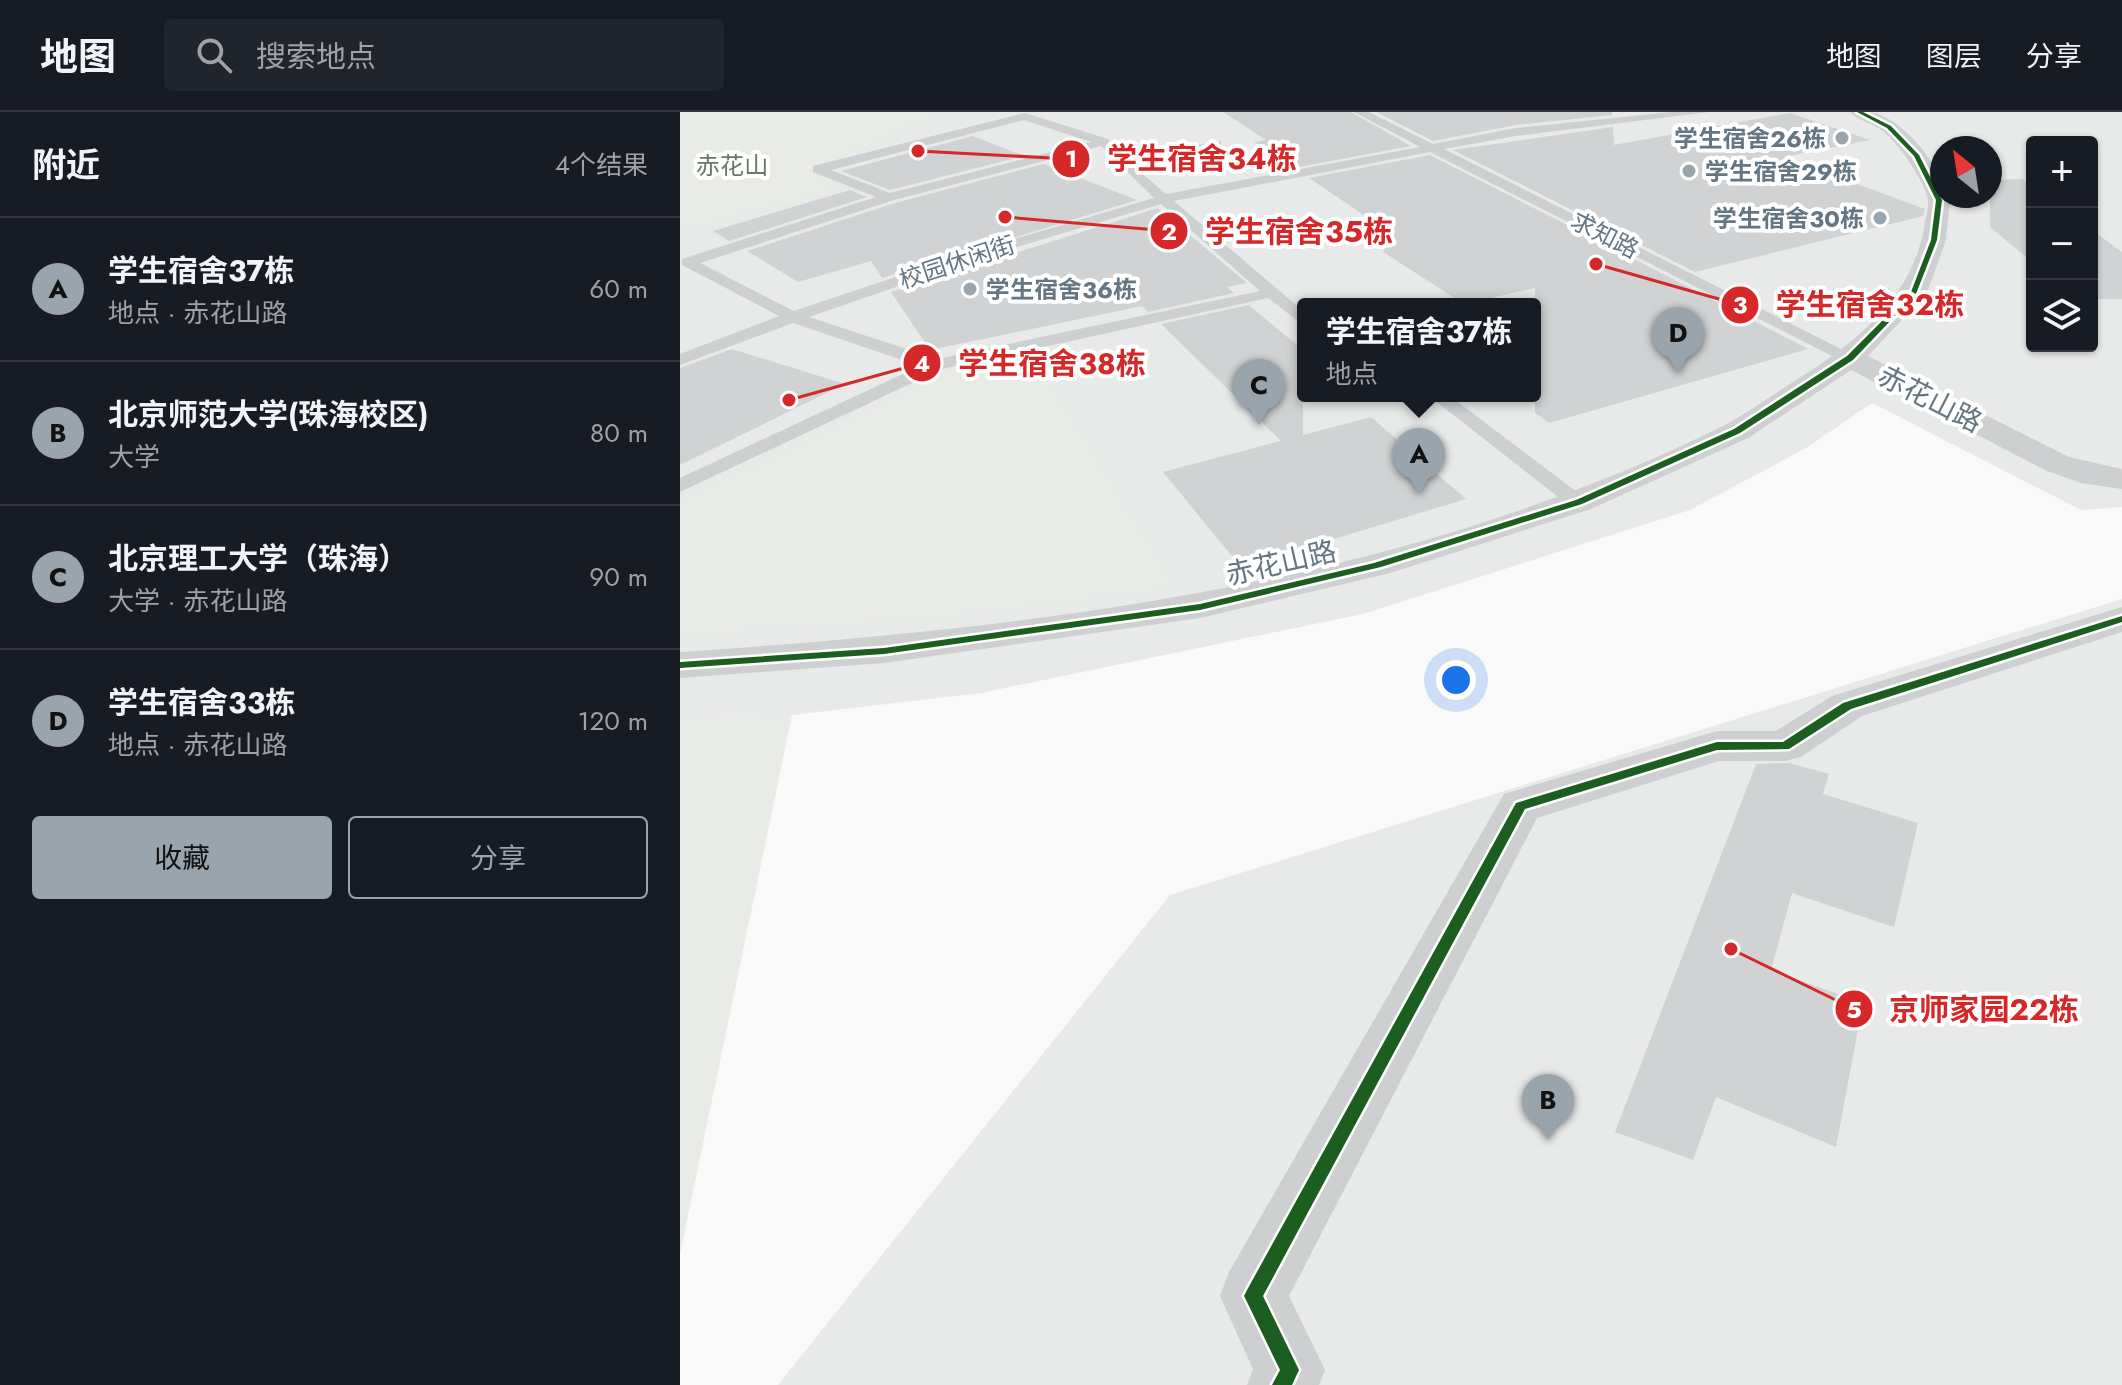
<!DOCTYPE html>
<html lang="zh">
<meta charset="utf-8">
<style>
:root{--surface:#171b24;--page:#20242c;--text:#f1f3f6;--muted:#9ea1a6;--line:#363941;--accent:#99a4ac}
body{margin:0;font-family:Jost,"Noto Sans SC",sans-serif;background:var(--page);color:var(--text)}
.controls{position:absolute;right:24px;top:24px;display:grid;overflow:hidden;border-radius:8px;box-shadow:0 2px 6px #0004}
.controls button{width:72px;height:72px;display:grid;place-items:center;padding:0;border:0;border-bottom:2px solid var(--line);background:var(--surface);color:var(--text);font:40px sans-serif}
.compass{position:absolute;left:1250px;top:24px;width:72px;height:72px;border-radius:50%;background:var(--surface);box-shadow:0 2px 6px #0004;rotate:330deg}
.you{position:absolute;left:776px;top:568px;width:28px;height:28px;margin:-20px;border:6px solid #fff;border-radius:50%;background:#1a73e8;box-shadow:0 0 0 12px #1a73e833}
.badge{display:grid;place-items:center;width:52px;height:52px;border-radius:50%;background:var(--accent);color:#111;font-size:26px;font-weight:700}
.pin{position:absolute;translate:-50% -66px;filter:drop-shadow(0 2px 4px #0008)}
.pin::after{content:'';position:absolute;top:42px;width:28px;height:24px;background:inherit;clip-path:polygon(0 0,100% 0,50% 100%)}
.popup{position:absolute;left:617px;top:186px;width:244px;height:104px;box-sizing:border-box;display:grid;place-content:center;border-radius:8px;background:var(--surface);filter:drop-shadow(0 2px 6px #0005);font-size:26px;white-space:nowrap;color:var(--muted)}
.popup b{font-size:30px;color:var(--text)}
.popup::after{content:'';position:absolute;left:50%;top:100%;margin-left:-16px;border:16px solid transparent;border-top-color:var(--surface)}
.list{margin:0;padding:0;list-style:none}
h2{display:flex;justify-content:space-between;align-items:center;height:104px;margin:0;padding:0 32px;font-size:34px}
h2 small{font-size:26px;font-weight:400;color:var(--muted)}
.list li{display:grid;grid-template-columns:52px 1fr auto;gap:24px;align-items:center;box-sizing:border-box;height:144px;padding:0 32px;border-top:2px solid var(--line)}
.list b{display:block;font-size:30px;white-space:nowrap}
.list p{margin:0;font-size:26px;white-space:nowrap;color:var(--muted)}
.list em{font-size:26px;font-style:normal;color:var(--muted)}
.actions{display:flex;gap:16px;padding:24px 32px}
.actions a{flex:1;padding:18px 0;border:2px solid var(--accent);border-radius:8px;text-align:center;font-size:28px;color:var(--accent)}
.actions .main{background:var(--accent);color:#111}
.icon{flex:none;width:44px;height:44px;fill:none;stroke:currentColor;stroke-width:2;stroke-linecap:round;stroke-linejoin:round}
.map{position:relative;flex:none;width:1442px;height:1273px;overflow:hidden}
header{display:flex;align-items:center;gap:48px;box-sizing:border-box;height:112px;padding:0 40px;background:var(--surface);border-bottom:2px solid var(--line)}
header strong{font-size:38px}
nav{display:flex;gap:44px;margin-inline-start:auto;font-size:28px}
.search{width:560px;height:72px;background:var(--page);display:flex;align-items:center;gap:20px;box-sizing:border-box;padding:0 28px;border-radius:8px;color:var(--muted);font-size:30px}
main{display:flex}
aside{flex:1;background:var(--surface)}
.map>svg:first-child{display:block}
.built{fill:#e8e9e9;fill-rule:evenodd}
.green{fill:#e8ebe6}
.building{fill:#d0d2d3}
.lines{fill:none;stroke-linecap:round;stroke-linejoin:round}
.service{fill:#cecfd0;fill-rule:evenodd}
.minor{fill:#cecfd0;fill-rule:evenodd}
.cycleway-casing{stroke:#fff;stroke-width:5}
.cycleway{fill:#1b5e20;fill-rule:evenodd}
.poi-dot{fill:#99a4ac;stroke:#fff;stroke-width:3}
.labels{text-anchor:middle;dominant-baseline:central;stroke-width:8;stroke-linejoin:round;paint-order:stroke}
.far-poi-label{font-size:24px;font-weight:bold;fill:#657683;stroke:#fff;text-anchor:end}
.far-park-label{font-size:24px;fill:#687a64;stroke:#fff}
.far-street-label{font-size:24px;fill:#657683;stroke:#fff}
.street-label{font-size:28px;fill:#657683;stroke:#fff}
.leader{fill:none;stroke:#d62828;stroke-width:3}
.callout-dot{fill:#d62828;stroke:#fff;stroke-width:3}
.mark-label{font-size:24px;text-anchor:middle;font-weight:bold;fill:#fff}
.callout-label{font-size:30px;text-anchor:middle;font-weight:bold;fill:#d62828;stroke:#fff;stroke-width:8;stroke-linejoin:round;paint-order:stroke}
</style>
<header>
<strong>地图</strong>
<div class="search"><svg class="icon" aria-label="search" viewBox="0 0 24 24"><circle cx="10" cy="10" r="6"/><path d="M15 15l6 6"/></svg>搜索地点</div>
<nav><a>地图</a><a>图层</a><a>分享</a></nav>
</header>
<main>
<aside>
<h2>附近<small>4个结果</small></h2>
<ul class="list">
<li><span class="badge">A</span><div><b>学生宿舍37栋</b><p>地点 · 赤花山路</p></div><em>60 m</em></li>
<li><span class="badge">B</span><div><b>北京师范大学(珠海校区)</b><p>大学</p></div><em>80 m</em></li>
<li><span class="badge">C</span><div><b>北京理工大学（珠海）</b><p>大学 · 赤花山路</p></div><em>90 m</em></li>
<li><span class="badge">D</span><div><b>学生宿舍33栋</b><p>地点 · 赤花山路</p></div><em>120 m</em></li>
</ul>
<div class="actions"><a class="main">收藏</a><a>分享</a></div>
</aside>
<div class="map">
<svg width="1442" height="1273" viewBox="0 0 1442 1273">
<rect width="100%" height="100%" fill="#f9f9f9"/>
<g class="built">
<path d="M0,0h1442v395l-41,3 -209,-107 -66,45 -116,62 -327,104 -382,79 -189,22 -112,1zM1352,30h60v204h-60zM1262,36h48v48h-48zM623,192h232v92h-232z"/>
<polygon points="1442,487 1442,1273 98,1273 490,783"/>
</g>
<g class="green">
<polygon points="0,0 259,0 259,2 129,59 163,76 0,120"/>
<polygon points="358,249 498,477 259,507 0,524 0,388 264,262"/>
<polygon points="112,603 0,1142 0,604"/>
</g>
<g class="building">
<polygon points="543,0 671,0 731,34 613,56 574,30 586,28"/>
<polygon points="696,0 932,0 932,3 836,13 753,29"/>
<polygon points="1110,1 1190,28 1104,45 1245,97 1243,104 1015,160 773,38 933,15 934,33"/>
<polygon points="293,24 344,44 210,78 161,59"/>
<polygon points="750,43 991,166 1128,237 869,311 855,301 855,176 784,192 703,140 712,122 629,66"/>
<polygon points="364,52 457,88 202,166 191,149 118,170 67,139 215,91"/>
<polygon points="1342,67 1352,74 1352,150 1310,115 1310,68"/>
<polygon points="170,78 187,85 49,129 33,119"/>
<polygon points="478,96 567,171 547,175 554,181 468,200 462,194 250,238 211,180"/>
<polygon points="1412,118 1442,140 1442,187 1412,187"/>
<polygon points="569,193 623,238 623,323 691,305 786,387 561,455 483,360 601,329 481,212"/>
<polygon points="52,237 165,272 0,353 0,256"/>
<polygon points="1109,651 1149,662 1143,682 1238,711 1214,815 1112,781 1091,858 1183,891 1156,1035 1036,985 1013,1048 935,1020 1076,652"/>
</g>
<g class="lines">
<g class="service">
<path d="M674,0h15l64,32 83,-16 155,-16h38l-193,24 -72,13 415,209 -9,5 -6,-1 -414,-210 -256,49 129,110v14l-35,-27 -326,71 -262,123v-14l240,-112 -127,-43 -113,42v-11l99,-38 -97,-51v-6l194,-62 -63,-25v-6l212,-53 83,26 16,19 97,-17v6l-90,17 35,30 254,-47zM344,8l67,22 -201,51 -59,-23zM421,34l53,52 -181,53 -179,60 -94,-48 194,-63zM481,92l99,87 -323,68 -128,-42 174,-60z"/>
<polygon points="749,284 770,284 910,390 907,395 891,395"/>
</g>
<g class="minor">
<path d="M1170,0c8,0 18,0 26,1 30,11 66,51 66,83l8,4 -4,40 -19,53 -59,63 201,101 53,12v20l-41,-6 -34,-12 -196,-101 -103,68 -157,71 -201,64 -190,45 -316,45 -204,15v-26c355,-24 720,-66 1043,-226 27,-14 52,-33 78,-49 58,-37 113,-82 124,-154 1,-7 4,-17 3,-23 -3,-19 -30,-57 -45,-69 -11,-8 -24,-10 -33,-19z"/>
<polygon points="1442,495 1442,520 1182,604 1121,645 1105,649 1039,649 857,706 609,1184 645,1258 639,1273 567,1273 573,1257 540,1184 549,1160 824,682 1037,619 1096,619 1152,584"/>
</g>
<g class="cycleway-casing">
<g id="cycleway">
<polygon points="1177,0 1183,0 1211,14 1239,43 1262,88 1257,128 1236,182 1173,248 1060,321 902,392 701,455 520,498 204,542 0,556 0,550 204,536 520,492 694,451 896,388 1054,317 1167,244 1231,180 1251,128 1256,88 1234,44 1207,16"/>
<polygon points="1442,504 1442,510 1171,597 1109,637 1037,638 845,697 583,1184 619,1258 612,1273 592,1273 600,1258 567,1190 564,1184 567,1178 836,691 1037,630 1103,630 1163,591"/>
</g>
</g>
<use href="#cycleway" class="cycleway"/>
</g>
<g class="poi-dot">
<circle cx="1162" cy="26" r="8"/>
<circle cx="1009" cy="59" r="8"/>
<circle cx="1200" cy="106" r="8"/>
<circle cx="290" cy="177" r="8"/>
</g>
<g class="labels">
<g class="far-poi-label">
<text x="1146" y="26">学生宿舍26栋</text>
<text x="1025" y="59" text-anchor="start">学生宿舍29栋</text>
<text x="1184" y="106">学生宿舍30栋</text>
<text x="306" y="177" text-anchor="start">学生宿舍36栋</text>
</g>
<g class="far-park-label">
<text x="52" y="53">赤花山</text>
</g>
<g class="far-street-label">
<text transform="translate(925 123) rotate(27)">求知路</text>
<text transform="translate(277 150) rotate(-18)">校园休闲街</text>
</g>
<g class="street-label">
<text transform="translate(1250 287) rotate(27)">赤花山路</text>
<text transform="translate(601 451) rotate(-13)">赤花山路</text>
</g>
</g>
<path class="leader" d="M238 39L391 47M325 105L489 119M916 152L1060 193M109 288L242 251M1051 837L1174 897"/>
<g class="callout-dot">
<circle cx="238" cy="39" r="8"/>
<circle cx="325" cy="105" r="8"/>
<circle cx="916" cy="152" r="8"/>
<circle cx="109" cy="288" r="8"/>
<circle cx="1051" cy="837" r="8"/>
<circle cx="391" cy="47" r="20"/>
<circle cx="489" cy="119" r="20"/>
<circle cx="1060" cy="193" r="20"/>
<circle cx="242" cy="251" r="20"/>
<circle cx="1174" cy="897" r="20"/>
</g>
<g class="mark-label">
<text x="391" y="55">1</text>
<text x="489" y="128">2</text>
<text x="1060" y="201">3</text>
<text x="242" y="260">4</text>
<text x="1174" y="906">5</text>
</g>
<g class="callout-label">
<text x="522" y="57">学生宿舍34栋</text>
<text x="619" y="130">学生宿舍35栋</text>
<text x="1190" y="203">学生宿舍32栋</text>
<text x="372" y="262">学生宿舍38栋</text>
<text x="1304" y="908">京师家园22栋</text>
</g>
</svg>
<div class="controls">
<button>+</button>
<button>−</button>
<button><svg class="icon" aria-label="layers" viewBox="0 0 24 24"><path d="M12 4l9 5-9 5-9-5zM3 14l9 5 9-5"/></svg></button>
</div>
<svg class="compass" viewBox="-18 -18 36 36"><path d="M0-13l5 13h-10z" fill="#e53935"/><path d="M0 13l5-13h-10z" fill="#9ea1a6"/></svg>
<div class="you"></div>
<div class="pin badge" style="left:739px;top:382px">A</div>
<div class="popup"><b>学生宿舍37栋</b>地点</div>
<div class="pin badge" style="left:868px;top:1028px">B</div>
<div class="pin badge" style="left:579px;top:313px">C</div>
<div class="pin badge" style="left:998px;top:261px">D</div>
</div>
</main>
